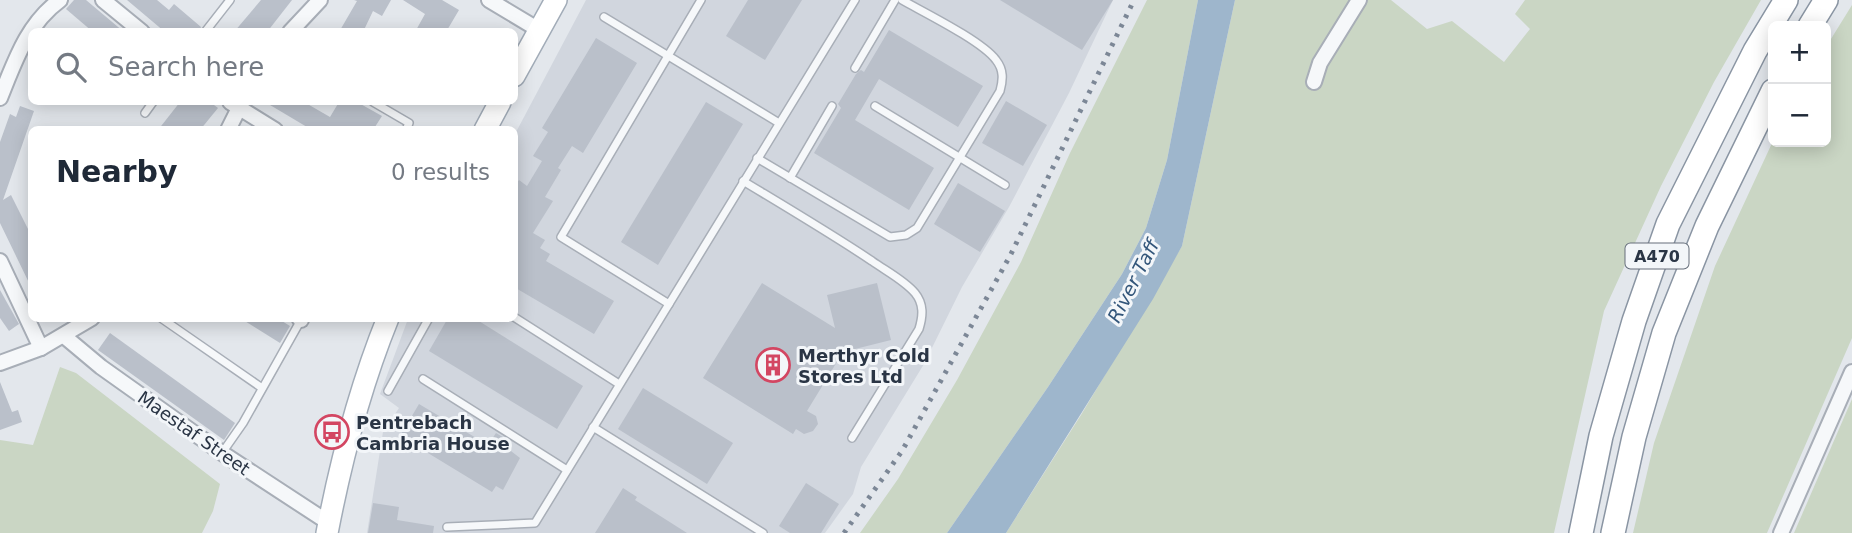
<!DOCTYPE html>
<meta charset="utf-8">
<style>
:root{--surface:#fff;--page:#f6f6f7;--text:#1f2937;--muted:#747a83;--line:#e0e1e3}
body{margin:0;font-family:"DejaVu Sans",sans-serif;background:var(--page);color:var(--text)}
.controls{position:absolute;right:21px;top:21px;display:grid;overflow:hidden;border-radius:10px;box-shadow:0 4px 18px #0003}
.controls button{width:63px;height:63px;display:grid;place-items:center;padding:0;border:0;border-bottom:2px solid var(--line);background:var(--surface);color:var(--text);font:35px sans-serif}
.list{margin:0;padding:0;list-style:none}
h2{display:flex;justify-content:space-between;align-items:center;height:91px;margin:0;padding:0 28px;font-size:30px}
h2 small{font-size:23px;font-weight:400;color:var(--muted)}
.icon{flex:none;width:38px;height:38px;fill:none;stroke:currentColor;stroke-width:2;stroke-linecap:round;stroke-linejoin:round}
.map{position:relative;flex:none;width:1852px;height:533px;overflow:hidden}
.search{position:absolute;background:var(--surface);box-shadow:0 4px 18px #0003;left:28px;top:28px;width:490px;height:77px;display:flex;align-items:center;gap:18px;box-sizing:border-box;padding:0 24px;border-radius:10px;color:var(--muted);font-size:26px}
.panel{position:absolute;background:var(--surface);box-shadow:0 4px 18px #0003;left:28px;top:126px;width:490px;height:196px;border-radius:10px}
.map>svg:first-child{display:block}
.built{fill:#d1d6de}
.green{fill:#cad6c4}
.water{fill:#9eb6cc}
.building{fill:#bac0ca}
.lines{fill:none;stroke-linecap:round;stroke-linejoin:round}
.service-casing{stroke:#a8aeb7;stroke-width:10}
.minor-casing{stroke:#a8aeb7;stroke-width:18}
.primary-casing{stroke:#a2acb8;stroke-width:24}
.trunk-casing{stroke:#8a95a3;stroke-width:26}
.service{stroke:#f6f8fa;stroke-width:7}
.minor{stroke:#f6f8fa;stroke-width:14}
.primary{stroke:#fff;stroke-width:21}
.trunk{stroke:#fff;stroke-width:23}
.rail{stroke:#7c8796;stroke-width:5;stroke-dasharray:3.5 7;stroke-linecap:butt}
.labels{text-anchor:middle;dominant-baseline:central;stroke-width:6;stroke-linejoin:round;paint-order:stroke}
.shield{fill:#f3f6f9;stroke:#666f7b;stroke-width:2}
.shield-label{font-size:16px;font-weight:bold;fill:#2a3545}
.poi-label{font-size:18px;font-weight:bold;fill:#2a3545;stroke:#f3f6f9;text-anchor:start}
.street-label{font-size:18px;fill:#2a3545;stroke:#f3f6f9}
.water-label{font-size:19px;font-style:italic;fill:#33567a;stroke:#f3f6f9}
</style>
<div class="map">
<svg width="1852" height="533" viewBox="0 0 1852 533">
<rect width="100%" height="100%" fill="#e3e7ec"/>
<polygon class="built" points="586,0 1113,0 1069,93 1009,207 962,287 924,364 861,467 853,494 825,533 367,533 383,432 399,408 380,394 408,319 514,318 515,134"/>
<g class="green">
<polygon points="1147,0 1198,0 1167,160 1146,228 1122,274 1048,387 947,533 860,533 898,479 957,380 1021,262 1070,153"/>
<polygon points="1235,0 1391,0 1427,29 1452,21 1504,62 1530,29 1515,14 1525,0 1761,0 1714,82 1661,186 1604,311 1554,533 1006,533 1081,415 1182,246"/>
<polygon points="1852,5 1852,338 1767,533 1633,533 1654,443 1715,266 1773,141 1826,142 1826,47"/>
<polygon points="60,367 76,373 220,484 213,511 202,533 0,533 0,440 33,445"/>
<polygon points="1852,399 1852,533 1794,533"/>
</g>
<polygon class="water" points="1198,0 1235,0 1182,246 1153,299 1006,533 947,533 1048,387 1122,274 1146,228 1167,160"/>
<g class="building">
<polygon points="74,0 86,0 124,32 93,32 66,9"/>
<polygon points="127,0 157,0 169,10 174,4 201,27 199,32 165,32"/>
<polygon points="261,0 292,0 267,32 234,32"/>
<polygon points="354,0 391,0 382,16 373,11 363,32 339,32 357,1"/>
<polygon points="403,0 442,0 459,10 446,32 415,32 425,14"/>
<polygon points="748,0 802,0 765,60 726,36"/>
<polygon points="1000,0 1113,0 1082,50"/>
<polygon points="889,30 983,86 958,127 879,79 855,120 934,168 909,210 814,153 841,108 838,104 856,74 861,70 864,72"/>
<polygon points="596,38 637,63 583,153 572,146 558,168 561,170 545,197 553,201 533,233 545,240 540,248 550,254 546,261 614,301 594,334 514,287 514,187 519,180 527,186 542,161 533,156 548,132 542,128"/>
<polygon points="1006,101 1047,125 1023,166 982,143"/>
<polygon points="180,102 210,102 218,108 200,130 158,130"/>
<polygon points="265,102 304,102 330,117 339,102 357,102 382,116 373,130 312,130"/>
<polygon points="706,102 743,124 658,265 621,242"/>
<polygon points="20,106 34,111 3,200 11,195 32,237 32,289 0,223 0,142 10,114 16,117"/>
<polygon points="958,183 1005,211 980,252 934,224"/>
<polygon points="762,283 835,328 827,295 877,283 891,340 843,352 807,411 816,416 818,424 813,431 804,434 796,429 793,434 703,378"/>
<polygon points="0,290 19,324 9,331 0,318"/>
<polygon points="240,318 277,318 290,326 280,343"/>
<polygon points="448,318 474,318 583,386 557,429 429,351"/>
<polygon points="110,333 235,423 224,440 98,350"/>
<polygon points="0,382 12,412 18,410 22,422 0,430"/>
<polygon points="643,388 733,443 707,484 618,429"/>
<polygon points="419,404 488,445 496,433 506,439 503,445 520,458 503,490 496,486 492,492 400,436"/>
<polygon points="806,483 839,504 821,533 790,533 779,526"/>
<polygon points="623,488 637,497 635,500 687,533 595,533"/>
<polygon points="373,503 399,507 397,520 434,526 433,533 368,533"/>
</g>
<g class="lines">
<g class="service-casing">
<g id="service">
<polyline points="604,17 779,123"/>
<polyline points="205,32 230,0"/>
<polyline points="855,68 895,0"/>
<polyline points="373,102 409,123 406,130"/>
<polyline points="875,106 1005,185"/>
<polyline points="145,113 153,102"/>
<path d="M757,158l133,79 16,-2 11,-7 83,-137c3,-11 4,-21 -4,-31 -14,-19 -71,-47 -94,-60"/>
<polyline points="790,178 832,106"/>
<path d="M743,181c43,26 87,52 129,80 14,10 32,19 43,32 9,11 8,23 4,36l-67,109"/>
<polyline points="669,304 561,237 701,0"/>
<polyline points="514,317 619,384"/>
<polyline points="161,318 262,388"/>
<polyline points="423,379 567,470"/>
<polyline points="388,391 429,318"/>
<polyline points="593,427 763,533"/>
<polyline points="222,453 243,423 302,318"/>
<polyline points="447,527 535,523 855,0"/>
</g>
</g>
<g class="minor-casing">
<g id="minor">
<polyline points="103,0 142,32"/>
<polyline points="489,0 539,30"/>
<polyline points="290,32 320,0"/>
<polyline points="1314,82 1320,63 1359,0"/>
<path d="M0,98c15,-37 27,-74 60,-98"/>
<polyline points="230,102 275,130"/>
<polyline points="228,130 242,102"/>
<polyline points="0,261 41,348"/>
<polyline points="299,318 301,320"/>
<polyline points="64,336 101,367 222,453 329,523"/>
<polyline points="0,363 41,348 92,318"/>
<polyline points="1781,533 1852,372"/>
</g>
</g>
<g class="primary-casing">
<g id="primary">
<polyline points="514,76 556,0"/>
<polyline points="485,130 500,102"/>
<path d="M327,533c14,-73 33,-146 61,-215"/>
</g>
</g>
<g class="trunk-casing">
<g id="trunk">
<polyline points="1810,26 1826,0"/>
<polyline points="1581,533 1601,436 1634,321 1668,224 1755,51 1786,0"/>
<polyline points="1613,533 1634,437 1664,333 1707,226 1773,91"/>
</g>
</g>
<use href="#service" class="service"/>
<use href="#minor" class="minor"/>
<use href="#primary" class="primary"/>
<use href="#trunk" class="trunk"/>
<polyline class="rail" points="844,533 902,451 1011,254 1134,0"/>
</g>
<defs>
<g id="building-ring" transform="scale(1.75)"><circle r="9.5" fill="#f3f6f9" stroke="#d34662" stroke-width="1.5"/><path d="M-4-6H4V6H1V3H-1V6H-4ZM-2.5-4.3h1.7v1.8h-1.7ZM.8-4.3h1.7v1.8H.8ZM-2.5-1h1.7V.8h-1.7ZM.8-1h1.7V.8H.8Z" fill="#d34662"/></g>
<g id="bus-ring" transform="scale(1.75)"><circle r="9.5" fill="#f3f6f9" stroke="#d34662" stroke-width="1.5"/><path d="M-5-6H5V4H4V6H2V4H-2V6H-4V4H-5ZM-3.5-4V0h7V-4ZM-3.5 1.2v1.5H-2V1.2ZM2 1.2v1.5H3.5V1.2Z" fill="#d34662"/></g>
</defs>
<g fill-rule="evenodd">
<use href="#building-ring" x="773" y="365"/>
<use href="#bus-ring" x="332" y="432"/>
</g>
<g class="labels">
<rect class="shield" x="1625.5" y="243.5" width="63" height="25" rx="5"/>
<g class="shield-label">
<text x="1657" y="256">A470</text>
</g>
<g class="poi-label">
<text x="798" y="355">Merthyr Cold<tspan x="798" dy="21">Stores Ltd</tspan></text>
<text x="356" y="422">Pentrebach<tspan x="356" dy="21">Cambria House</tspan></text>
</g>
<g class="street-label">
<text transform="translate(194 433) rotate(35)">Maestaf Street</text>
</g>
<g class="water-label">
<text transform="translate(1133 281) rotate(-63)">River Taff</text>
</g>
</g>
</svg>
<div class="controls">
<button>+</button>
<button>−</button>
</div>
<div class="search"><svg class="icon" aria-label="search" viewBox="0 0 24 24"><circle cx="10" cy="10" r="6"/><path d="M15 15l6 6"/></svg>Search here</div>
<section class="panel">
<h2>Nearby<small>0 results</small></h2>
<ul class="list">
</ul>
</section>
</div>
